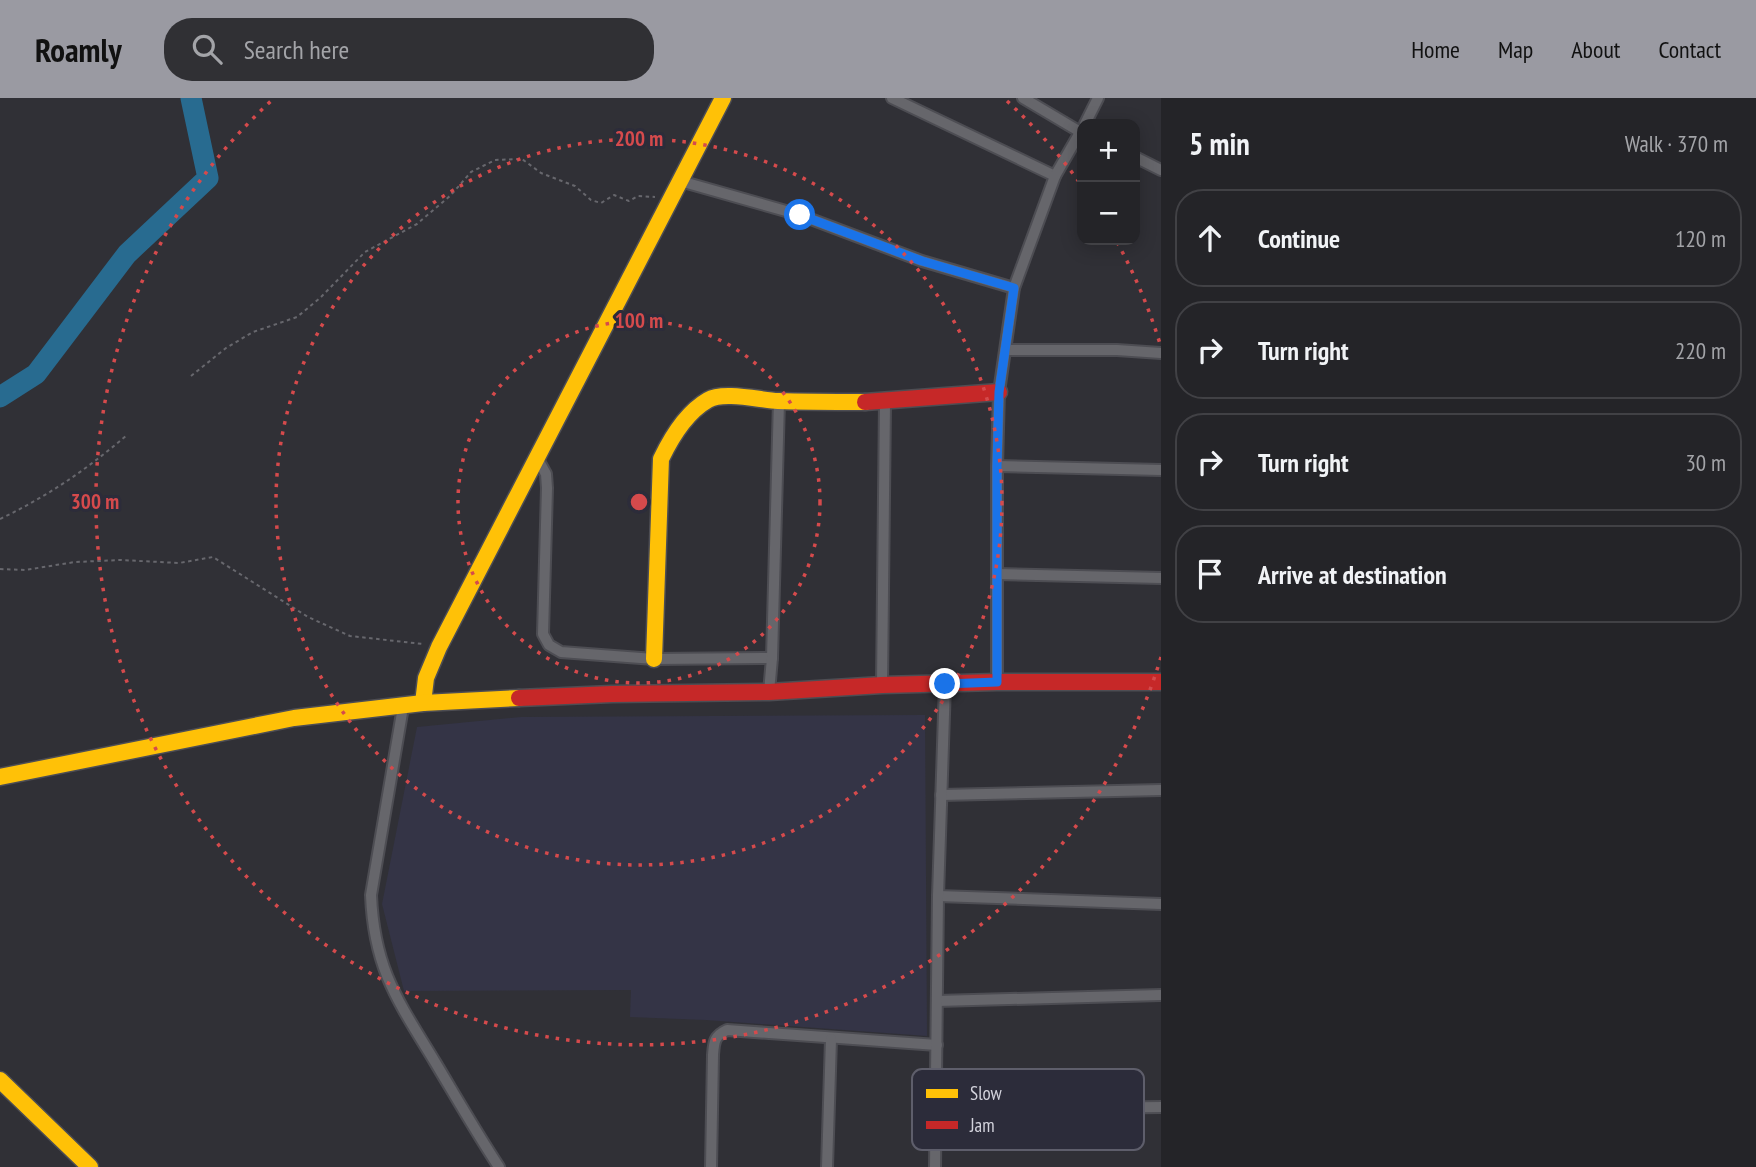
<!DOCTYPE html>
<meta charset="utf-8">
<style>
:root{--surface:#242428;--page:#303034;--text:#f1f3f6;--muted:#a3a4a8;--line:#414145;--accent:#9a9aa2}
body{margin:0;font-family:"PT Sans Narrow",sans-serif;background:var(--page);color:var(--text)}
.controls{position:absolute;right:21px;top:21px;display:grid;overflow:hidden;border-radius:14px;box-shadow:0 4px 18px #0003}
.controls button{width:63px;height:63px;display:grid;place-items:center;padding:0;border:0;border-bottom:2px solid var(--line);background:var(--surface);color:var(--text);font:35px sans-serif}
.stop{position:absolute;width:21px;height:21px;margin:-16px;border:5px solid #1a73e8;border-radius:50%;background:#fff}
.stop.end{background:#1a73e8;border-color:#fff;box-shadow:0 2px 7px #0008}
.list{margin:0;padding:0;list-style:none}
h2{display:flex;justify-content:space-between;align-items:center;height:91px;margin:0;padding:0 28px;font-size:30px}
h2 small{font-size:23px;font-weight:400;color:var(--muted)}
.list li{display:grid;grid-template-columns:46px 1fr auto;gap:21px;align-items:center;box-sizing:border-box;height:98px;margin:0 14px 14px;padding:0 14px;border:2px solid var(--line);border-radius:28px}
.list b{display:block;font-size:26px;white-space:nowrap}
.list em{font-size:23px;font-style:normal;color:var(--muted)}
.icon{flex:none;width:38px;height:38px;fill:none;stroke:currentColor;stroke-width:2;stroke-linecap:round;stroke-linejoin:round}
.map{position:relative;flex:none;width:1161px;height:1069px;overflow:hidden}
header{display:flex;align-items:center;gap:42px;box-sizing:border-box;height:98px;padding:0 35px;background:var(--accent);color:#111}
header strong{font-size:33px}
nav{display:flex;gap:38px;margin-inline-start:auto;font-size:24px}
.search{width:490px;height:63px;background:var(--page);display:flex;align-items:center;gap:18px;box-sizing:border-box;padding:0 24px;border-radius:28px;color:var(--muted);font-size:26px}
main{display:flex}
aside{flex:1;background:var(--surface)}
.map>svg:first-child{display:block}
.built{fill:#343446}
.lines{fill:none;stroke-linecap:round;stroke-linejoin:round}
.river{stroke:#286b90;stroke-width:21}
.street-casing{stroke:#4d4d53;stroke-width:14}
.slow-casing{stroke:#4d4d53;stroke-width:19}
.jam-casing{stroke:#4d4d53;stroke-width:19}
.path{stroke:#67676d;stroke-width:2;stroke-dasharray:3.5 3.5;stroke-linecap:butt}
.street{stroke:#66666b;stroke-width:10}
.slow{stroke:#ffc107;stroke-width:16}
.jam{stroke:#c62828;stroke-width:16}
.route{stroke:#1a73e8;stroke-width:9}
.ring{fill:none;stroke:#d54a4c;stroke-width:3.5;stroke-dasharray:3.5 7}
.key{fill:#2c2c3a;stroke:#5e5e6b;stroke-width:2}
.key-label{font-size:19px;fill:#d3d3dc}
.centre{fill:#d54a4c;stroke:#2c2c3a;stroke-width:3.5}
.ring-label{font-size:21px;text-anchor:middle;font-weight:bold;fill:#d54a4c;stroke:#2c2c3a;stroke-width:6;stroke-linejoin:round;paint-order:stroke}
</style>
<header>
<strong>Roamly</strong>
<div class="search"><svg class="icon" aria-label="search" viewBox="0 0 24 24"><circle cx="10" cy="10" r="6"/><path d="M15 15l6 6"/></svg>Search here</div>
<nav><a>Home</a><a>Map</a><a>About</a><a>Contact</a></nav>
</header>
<main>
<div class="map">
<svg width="1161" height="1069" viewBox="0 0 1161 1069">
<rect width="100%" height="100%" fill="#303036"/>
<polygon class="built" points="925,617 927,938 706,922 630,919 631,892 404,893 382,806 417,629 521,619"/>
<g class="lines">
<polyline class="river" points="0,299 36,276 127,156 208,80 191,0"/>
<g class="street-casing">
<g id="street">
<polyline points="892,0 1055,78"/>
<polyline points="1023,0 1082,35"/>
<polyline points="1085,26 1098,0"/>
<polyline points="1135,59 1161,72"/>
<polyline points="680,83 800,117 922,163 1014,190"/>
<polyline points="1006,252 1117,252 1161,255"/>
<polyline points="536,358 546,376 547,390 543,536 549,547 561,554 654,561 772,560"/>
<polyline points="997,368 1161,372"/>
<polyline points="997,476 1161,480"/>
<polyline points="997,584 997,368 999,294 1014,190 1055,78 1082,31"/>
<polyline points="882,587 885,304"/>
<polyline points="769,594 772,560 779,303"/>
<path d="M403,609l-32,188c3,74 27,106 64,167 21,35 41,70 64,105"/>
<polyline points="941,697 1161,692"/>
<polyline points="938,798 1161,806"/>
<polyline points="937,903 1161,897"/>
<polyline points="936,1012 1161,1009"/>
<path d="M711,1069l2,-112c1,-13 1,-19 14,-25l210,15"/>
<polyline points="827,1069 831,941"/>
<polyline points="935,1069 938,798 945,586"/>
</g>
</g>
<g class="slow-casing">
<g id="slow">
<path d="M654,561l7,-200c10,-21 26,-47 47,-59 15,-9 52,0 70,1 29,1 58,1 87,1"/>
<polyline points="423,605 426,580 439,549 723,0"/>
<polyline points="0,679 294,620 423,605 519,600"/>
<polyline points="0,982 90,1069"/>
</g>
</g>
<g class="jam-casing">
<g id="jam">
<polyline points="865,304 999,294"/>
<polyline points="519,600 612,596 769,594 882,587 997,584 1161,584"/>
</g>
</g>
<g class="path">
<polyline points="191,278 226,250 253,234 297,219 320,200 365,154 417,126 451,97 471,74 495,62 522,61 541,75 575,88 591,102 601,105 614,97 629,103 638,98 655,99"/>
<path d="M0,421c48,-23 86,-49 127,-84"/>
<polyline points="0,471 25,472 75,464 121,462 179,465 213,459 308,519 350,538 423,546"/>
</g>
<use href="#street" class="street"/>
<use href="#slow" class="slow"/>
<use href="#jam" class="jam"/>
</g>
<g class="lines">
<polyline class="route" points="800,117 922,163 1014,190 999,294 997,368 997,584 945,586"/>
</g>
<g class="ring">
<circle cx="639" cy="404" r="181"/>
<circle cx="639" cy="404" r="363"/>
<path d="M1161 559A544 544 0 1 1 271 3M1007 3A544 544 0 0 1 1082 88M1117 144A544 544 0 0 1 1161 249"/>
</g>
<rect x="912" y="971" width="232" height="81" rx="10" class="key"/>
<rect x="926" y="991" width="32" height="9" fill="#ffc107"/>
<rect x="926" y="1023" width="32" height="8" fill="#c62828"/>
<g class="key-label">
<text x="970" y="1002">Slow</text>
<text x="970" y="1034">Jam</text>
</g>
<circle cx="639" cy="404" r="10" class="centre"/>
<g class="ring-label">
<text x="639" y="48">200 m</text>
<text x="639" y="230">100 m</text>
<text x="95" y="411">300 m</text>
</g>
</svg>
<div class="controls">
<button>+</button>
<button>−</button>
</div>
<div class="stop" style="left:800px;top:117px"></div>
<div class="stop end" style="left:945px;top:586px"></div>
</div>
<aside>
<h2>5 min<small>Walk · 370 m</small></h2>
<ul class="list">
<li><svg class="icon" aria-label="ahead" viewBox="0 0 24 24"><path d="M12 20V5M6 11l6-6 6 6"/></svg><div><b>Continue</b></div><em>120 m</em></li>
<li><svg class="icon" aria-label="right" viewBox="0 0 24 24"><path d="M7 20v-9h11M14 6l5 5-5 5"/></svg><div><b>Turn right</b></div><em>220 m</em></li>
<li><svg class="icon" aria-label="right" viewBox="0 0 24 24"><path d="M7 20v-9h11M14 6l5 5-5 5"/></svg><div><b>Turn right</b></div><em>30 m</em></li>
<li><svg class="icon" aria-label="arrive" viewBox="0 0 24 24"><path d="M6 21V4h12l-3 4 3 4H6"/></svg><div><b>Arrive at destination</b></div></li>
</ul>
</aside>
</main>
